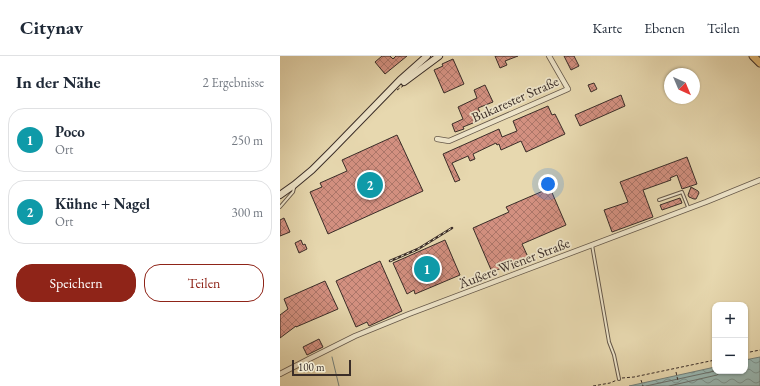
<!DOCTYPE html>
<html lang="de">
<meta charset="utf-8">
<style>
:root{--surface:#fff;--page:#f6f6f7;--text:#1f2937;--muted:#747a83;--line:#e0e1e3;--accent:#8f2418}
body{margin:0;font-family:"EB Garamond",serif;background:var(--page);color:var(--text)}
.controls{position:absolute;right:12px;bottom:12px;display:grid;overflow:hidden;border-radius:8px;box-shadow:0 1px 3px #0004}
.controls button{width:36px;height:36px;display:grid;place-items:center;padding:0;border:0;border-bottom:1px solid var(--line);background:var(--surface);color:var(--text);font:20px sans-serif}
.compass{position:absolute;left:384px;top:12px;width:36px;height:36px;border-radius:50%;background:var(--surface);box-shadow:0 1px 3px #0004;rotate:136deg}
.scale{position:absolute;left:12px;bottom:10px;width:59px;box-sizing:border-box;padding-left:4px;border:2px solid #3a2d28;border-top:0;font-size:11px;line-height:14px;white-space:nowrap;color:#3a2d28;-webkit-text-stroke:3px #efe6cb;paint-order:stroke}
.you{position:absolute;left:268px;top:128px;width:14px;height:14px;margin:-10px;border:3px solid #fff;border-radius:50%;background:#1a73e8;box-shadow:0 0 0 6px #1a73e833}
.badge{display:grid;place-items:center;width:26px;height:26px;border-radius:50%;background:var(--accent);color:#fff;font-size:13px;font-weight:700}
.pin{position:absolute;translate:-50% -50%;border:2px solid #fff;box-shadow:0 1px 4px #0006}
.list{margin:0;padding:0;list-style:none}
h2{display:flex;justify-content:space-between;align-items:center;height:52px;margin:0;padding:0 16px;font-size:17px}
h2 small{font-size:13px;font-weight:400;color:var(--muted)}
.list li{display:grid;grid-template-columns:26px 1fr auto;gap:12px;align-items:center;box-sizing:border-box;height:64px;margin:0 8px 8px;padding:0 8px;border:1px solid var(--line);border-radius:16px}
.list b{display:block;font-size:15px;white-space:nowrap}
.list p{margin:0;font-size:13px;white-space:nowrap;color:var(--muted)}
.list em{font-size:13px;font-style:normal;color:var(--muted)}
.actions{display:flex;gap:8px;padding:12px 16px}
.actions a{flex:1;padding:9px 0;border:1px solid var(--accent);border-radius:16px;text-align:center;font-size:14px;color:var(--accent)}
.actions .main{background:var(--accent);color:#fff}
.map{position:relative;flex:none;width:480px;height:330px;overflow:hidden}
header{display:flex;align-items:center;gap:24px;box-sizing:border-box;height:56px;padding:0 20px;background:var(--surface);border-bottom:1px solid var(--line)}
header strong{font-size:19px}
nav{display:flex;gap:22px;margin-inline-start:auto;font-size:14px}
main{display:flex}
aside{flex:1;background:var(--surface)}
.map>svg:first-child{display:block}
.water{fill:url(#water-waves);stroke:#73807b}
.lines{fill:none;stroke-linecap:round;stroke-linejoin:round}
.shore{stroke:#6a726e;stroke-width:1}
.stream{stroke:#73807b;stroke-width:1}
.building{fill:url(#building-cross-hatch);stroke:#3a2d28}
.service-casing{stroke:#65584a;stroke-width:4}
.minor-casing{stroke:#65584a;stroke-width:6}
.secondary-casing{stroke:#3a2d28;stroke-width:8}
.trunk-casing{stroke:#3a2d28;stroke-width:9}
.path{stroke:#3a2d28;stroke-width:1;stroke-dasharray:3 2;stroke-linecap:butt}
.service{stroke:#efe6cb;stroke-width:2}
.minor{stroke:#efe6cb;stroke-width:4.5}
.secondary{stroke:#efe6cb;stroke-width:6}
.trunk{stroke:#e4bc78;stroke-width:7}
.rail-casing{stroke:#3a2d28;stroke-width:2.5}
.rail{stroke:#efe6cb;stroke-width:1;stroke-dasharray:3;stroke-linecap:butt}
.labels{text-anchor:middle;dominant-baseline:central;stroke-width:3.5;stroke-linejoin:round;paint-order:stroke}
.street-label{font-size:14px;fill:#3a2d28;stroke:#efe6cb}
</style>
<header>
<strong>Citynav</strong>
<nav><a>Karte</a><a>Ebenen</a><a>Teilen</a></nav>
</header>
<main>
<aside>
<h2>In der Nähe<small>2 Ergebnisse</small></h2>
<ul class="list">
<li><span class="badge" style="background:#0f9aa8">1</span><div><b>Poco</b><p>Ort</p></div><em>250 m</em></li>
<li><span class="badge" style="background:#0f9aa8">2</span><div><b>Kühne + Nagel</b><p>Ort</p></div><em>300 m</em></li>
</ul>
<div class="actions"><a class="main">Speichern</a><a>Teilen</a></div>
</aside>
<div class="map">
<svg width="480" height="330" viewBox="0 0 480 330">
<defs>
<pattern id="water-waves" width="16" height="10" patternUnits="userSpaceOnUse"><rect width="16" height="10" fill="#99b8b3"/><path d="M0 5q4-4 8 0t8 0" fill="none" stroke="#7e9692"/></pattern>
<pattern id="building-cross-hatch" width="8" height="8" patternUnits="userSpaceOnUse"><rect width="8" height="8" fill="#d39080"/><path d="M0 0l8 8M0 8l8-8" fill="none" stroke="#ac7669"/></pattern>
</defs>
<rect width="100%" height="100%" fill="#e7d8af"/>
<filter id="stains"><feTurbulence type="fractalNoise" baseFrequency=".005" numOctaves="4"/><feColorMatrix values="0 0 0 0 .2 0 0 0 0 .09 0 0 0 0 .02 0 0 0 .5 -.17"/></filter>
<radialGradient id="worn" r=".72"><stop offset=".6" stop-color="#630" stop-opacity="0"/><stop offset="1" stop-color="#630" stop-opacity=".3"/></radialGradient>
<polygon class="water" points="480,301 480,330 349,330 435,311 435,315 465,315 465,304"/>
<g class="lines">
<g class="shore">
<polyline points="366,330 435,315"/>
<polyline points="389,330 437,319 442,315"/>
</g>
<polyline class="stream" points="52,301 59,330"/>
</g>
<g class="building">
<polygon points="102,0 110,0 113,3 116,0 127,0 105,18 95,6"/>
<polygon points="215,0 238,0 225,5 227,9 220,12"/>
<polygon points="284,0 294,0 299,10 291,14"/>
<polygon points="173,3 184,28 164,37 154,14 163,10 162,8"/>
<polygon points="314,27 317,33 311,36 308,29"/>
<polygon points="205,29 213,46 198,52 203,63 183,71 184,73 175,76 172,68 183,63 178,51 197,42 194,34"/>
<polygon points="341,39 345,50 300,70 295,59"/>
<polygon points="268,50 272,59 275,58 285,78 246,96 241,85 221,94 219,88 217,89 216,87 193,98 195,103 190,105 188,100 172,107 180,124 175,126 163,98 219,73 222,81 237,75 233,65"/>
<polygon points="117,79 143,135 48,178 30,136 42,131 40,127 67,115 62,104"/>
<polygon points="407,101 417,128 402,133 397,119 390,122 391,124 363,134 373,161 332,176 324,154 348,146 340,126"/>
<polygon points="411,131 418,135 419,137 416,143 414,143 409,141 408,139"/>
<polygon points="270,132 286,169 242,188 248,201 212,216 193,172 229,156 226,151"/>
<polygon points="400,142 402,147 382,154 380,149"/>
<polygon points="4,162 10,176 0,180 0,164"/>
<polygon points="21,184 23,189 25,188 27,193 19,197 15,187"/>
<polygon points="165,184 180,219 135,238 134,234 127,238 113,207"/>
<polygon points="100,205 122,255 89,270 87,266 76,271 56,225"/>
<polygon points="45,225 58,253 16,271 16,270 0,282 0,259 8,253 4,243"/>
<polygon points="39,283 43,291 27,299 23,291"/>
</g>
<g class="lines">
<g class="service-casing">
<g id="service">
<polyline points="379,144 402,136 408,151"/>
<polyline points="0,151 13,136 14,132"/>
<polyline points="312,189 329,286 334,299 339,323"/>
</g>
</g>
<g class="minor-casing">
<g id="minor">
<polyline points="157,83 169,85 288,33 269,0"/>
<polyline points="0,318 31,302 75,280 129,258 426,146 480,124"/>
</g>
</g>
<g class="secondary-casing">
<g id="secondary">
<polyline points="124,26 159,0"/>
<polyline points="0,139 14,129 32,114 52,94 120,24 147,0"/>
</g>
</g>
<g class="trunk-casing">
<polyline id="trunk" points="473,0 480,7"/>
</g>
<g class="path">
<polyline points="117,34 123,30"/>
<polyline points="465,297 480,294"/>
<polyline points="396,316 398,325"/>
<polyline points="342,322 354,321 435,304"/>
<polyline points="361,324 363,330"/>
<polyline points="313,330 330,327 337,324"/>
</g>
<use href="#service" class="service"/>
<use href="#minor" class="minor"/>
<use href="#secondary" class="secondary"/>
<use href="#trunk" class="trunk"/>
<g class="rail-casing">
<polyline id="rail" points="110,205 138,193 172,172"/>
</g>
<use href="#rail" class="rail"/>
</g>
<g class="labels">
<g class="street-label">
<text transform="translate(235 43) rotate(-24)">Bukarester Straße</text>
<text transform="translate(234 207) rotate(-21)">Äußere Wiener Straße</text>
</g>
</g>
<rect width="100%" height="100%" filter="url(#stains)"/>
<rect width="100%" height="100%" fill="url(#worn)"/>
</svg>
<div class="controls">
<button>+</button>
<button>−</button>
</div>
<svg class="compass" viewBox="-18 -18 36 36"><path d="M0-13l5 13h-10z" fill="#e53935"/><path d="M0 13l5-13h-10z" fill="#747a83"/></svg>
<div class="scale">100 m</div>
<div class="you"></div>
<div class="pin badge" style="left:147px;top:213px;background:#0f9aa8">1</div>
<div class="pin badge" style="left:90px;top:129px;background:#0f9aa8">2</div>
</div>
</main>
